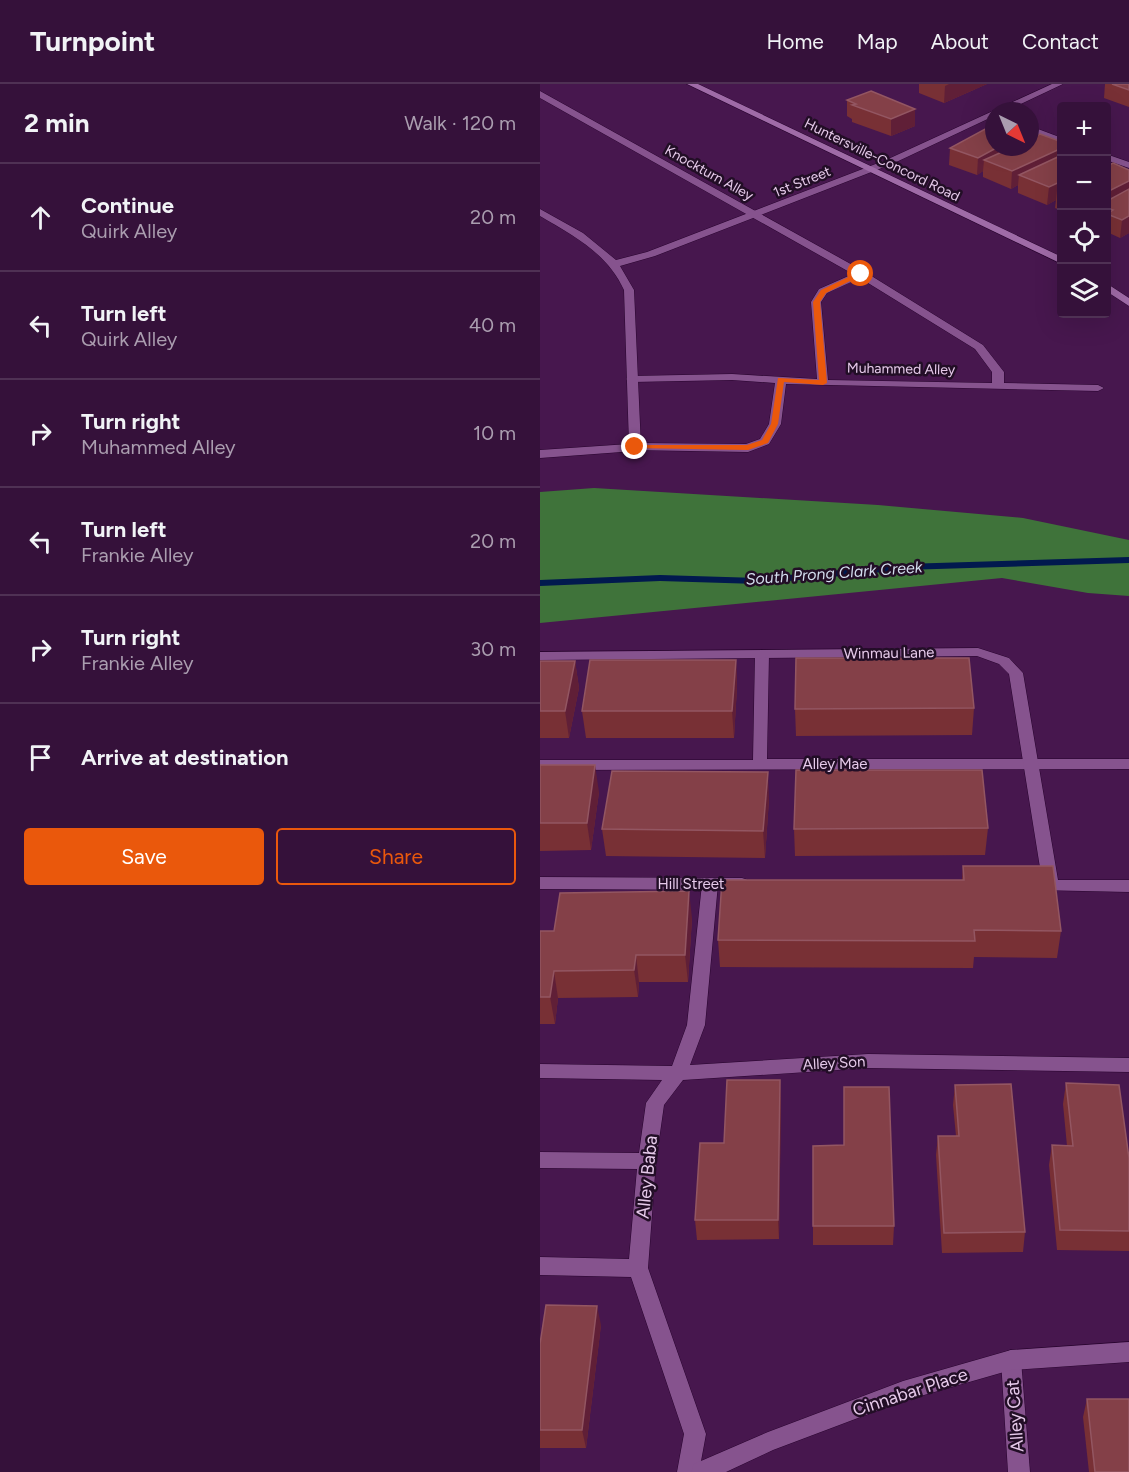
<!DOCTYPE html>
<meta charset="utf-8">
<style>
:root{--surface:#35113a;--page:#401f45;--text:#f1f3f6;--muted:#aa9daf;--line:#4f3154;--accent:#ea580c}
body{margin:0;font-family:Figtree,sans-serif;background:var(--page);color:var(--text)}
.controls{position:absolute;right:18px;top:18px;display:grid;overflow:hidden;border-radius:6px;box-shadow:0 6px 24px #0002}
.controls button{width:54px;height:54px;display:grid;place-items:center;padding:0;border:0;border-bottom:2px solid var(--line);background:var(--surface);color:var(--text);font:30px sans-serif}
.compass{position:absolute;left:445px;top:18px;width:54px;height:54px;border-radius:50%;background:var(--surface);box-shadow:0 6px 24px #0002;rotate:137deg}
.stop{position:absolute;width:18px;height:18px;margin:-14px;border:4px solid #ea580c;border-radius:50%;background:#fff}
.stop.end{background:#ea580c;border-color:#fff;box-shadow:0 2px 6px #0008}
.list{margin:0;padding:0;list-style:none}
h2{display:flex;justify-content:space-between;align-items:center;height:78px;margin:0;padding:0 24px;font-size:26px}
h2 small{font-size:20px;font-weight:400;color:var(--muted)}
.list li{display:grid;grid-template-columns:39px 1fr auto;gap:18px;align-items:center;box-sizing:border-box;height:108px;padding:0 24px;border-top:2px solid var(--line)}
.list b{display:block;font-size:22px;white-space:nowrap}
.list p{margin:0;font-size:20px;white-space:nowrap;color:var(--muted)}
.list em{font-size:20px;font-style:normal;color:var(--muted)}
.actions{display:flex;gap:12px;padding:18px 24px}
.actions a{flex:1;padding:14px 0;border:2px solid var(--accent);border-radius:6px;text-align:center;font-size:21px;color:var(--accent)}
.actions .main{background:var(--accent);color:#fff}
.icon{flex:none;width:33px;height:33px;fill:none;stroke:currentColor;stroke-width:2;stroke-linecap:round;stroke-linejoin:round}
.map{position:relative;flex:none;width:589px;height:1388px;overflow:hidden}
header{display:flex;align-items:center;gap:36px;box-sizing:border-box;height:84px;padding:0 30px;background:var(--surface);border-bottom:2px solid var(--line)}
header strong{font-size:28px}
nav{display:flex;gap:33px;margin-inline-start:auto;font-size:21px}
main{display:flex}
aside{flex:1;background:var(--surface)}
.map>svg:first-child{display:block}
.forest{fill:#3f733a}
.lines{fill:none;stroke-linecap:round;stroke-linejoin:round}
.stream{fill:#01194e;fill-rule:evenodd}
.service-casing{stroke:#28042e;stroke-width:1}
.minor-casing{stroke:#28042e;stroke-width:1}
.secondary-casing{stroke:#28042e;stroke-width:1}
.service{fill:#86538e;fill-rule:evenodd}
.minor{fill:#86538e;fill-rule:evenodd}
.secondary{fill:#9f6ba7;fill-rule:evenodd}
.wall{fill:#783035}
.shaded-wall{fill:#601f37}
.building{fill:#844048;stroke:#935662;stroke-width:1.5}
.route{fill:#ea580c}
.labels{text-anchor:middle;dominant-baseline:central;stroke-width:5;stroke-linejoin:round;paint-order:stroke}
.far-street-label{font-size:14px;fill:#e6caea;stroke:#220e26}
.street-label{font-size:15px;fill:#e6caea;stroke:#220e26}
.water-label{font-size:16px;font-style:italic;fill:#d3ddee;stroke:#220e26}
.near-street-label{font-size:18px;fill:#e6caea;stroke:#220e26}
</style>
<header>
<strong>Turnpoint</strong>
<nav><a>Home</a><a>Map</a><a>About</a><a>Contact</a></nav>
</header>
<main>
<aside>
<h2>2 min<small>Walk · 120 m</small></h2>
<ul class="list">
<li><svg class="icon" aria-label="ahead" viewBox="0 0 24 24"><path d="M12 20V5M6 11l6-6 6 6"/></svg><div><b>Continue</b><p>Quirk Alley</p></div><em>20 m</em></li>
<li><svg class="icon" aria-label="left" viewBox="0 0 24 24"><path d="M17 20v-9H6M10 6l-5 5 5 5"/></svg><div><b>Turn left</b><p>Quirk Alley</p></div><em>40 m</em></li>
<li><svg class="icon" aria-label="right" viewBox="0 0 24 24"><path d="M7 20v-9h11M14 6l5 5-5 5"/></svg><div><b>Turn right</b><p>Muhammed Alley</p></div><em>10 m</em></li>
<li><svg class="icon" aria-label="left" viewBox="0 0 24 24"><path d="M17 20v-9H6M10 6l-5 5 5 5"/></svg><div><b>Turn left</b><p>Frankie Alley</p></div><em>20 m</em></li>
<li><svg class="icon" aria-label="right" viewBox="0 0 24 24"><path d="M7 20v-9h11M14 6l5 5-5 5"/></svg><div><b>Turn right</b><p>Frankie Alley</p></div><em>30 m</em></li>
<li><svg class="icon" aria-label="arrive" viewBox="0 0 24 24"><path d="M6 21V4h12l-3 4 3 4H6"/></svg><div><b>Arrive at destination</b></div></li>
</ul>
<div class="actions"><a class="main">Save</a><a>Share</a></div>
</aside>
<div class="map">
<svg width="589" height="1388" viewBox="0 0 589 1388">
<rect width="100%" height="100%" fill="#47174e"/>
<polygon class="forest" points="54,404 338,421 483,434 589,456 589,512 548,509 462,494 0,539 0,408"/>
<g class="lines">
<polygon class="stream" points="589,473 589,479 364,486 218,500 120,497 0,502 0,496 120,491 218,494 364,480"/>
<g class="service-casing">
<g id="service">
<path d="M0,7l325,181 118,73 21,27v11l94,2 6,3 -6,3 -312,-7 -5,40 -12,20 -21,8 -117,-2v-6l4,-1 111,1 14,-5 9,-15 6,-41 -43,-3 -100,2 -6,-3 6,-3 100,-2 85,5 -6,-77 8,-13 34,-15 -313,-176zM320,194l115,71 17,23v11l-164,-3 -7,-78 6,-9z"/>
<polygon points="490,42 522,54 522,60 490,48"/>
<polygon points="566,70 589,78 589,84 566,76"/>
<polygon points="222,566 229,570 227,675 589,675 589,685 0,686 0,676 213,676 215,570"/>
<polygon points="170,794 176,796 178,800 165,941 150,981 328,970 589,974 589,988 328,984 143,996 124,1021 116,1077 108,1184 166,1350 159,1388 137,1388 144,1350 91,1193 0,1191 0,1173 89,1175 97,1085 0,1084 0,1068 99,1069 106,1019 122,996 0,994 0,980 132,982 147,941 162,800 164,796"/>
<polygon points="471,1266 478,1269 481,1276 490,1388 468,1388 461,1276 464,1269"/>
</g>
</g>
<g class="minor-casing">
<g id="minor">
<path d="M512,0h11l-57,27h-12v5l-102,48 -237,92 -35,10 14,24 7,157 -6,4 -95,7v-8l89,-6 -5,-154c-17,-37 -50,-54 -84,-74v-7l43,24 33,27 31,-8 239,-92z"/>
<polygon points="438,564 469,574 483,589 518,796 589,796 589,808 496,806 494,802 496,798 502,796 469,590 459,580 437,572 0,576 0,568"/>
<polygon points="0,793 202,794 208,796 210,800 208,804 202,806 0,805"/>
<polygon points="589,1258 589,1278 471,1286 363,1317 233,1366 186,1388 151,1388 154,1380 228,1348 363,1297 471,1266"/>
</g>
</g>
<g class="secondary-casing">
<g id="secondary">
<polygon points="147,0 158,0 522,173 522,180"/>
<polygon points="566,199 589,214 589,222 566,207"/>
</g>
</g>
<use href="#service" class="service"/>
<use href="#minor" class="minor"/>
<use href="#secondary" class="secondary"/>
</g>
<g class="wall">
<polygon points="379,0 447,0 404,19 379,9"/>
<polygon points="565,0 589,0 589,23 564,14"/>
<polygon points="307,16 375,42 351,52 312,38 312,35 307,32"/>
<polygon points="522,58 522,127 515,124 516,116 507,121 478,109 478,101 471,105 443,93 443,87 437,91 409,81 410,64 454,63"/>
<polygon points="567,82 589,86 589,149 580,154 567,148"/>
<polygon points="196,576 197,603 194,654 46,654 42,627"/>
<polygon points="0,577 35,577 39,604 29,654 0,654"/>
<polygon points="434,624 432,651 256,652 255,625"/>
<polygon points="0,681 59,708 51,766 0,767"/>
<polygon points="229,715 225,774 66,772 62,745"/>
<polygon points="448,744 445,771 255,772 254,745"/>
<polygon points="423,782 521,847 517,874 434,873 433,884 180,883 178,856 422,796"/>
<polygon points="152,834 148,898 99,898 98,913 18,914 15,940 0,940 0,847 14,847"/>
<polygon points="526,999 589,1074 589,1167 517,1166 509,1081 512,1061 527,1062 523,1020"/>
<polygon points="415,1001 485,1148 483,1168 402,1169 396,1071 398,1052 416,1052 413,1021"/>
<polygon points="241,1016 239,1155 157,1156 155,1136 184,1059"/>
<polygon points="273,1142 354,1142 353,1161 273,1161"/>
<polygon points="61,1241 46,1364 0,1364 0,1260"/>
<polygon points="547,1315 589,1388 549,1388 543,1333"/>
</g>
<g class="shaded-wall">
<polygon points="409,0 447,0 404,19 405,2"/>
<polygon points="375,25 375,42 351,52 351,35"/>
<polygon points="458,63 485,63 444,76 443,87 437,91 438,74"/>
<polygon points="522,64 522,81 479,91 478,101 471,105 472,87"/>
<polygon points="522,97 522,108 517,106 516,116 507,121 509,103"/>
<polygon points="589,97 589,114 567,124 567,108"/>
<polygon points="589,132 589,149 580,154 582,136"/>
<polygon points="196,576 197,603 194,654 192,627"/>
<polygon points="35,577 39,604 29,654 25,627"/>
<polygon points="55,681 59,708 51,766 47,739"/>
<polygon points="228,688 229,715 225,774 223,747"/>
<polygon points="149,807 152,834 148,898 145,871"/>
<polygon points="96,871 99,898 98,913 94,886"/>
<polygon points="14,887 18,914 15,940 10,913"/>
<polygon points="240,996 241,1016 239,1155 238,1136"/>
<polygon points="57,1222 61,1241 46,1364 42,1346"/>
</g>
<g class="building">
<polygon points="572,0 589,0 589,6"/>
<polygon points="331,7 375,25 351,35 312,21 316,20 307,16"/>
<polygon points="447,44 454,47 454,63 458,63 438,74 410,64"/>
<polygon points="500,50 522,58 522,64 472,87 444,76 473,63 490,63 490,55"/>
<polygon points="522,71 522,97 509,103 479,91"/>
<polygon points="573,79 589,86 589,97 567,108 567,82"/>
<polygon points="589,105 589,132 582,136 567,130 573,126 567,124 567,117"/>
<polygon points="256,574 429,574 434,624 255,625"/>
<polygon points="50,576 196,576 192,627 42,627"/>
<polygon points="0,577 35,577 25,627 0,627"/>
<polygon points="0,681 55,681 47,739 0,739"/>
<polygon points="256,686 442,686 448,744 254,745"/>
<polygon points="72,687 228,688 223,747 62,745"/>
<polygon points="423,782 513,782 521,847 434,846 435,857 178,856 182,796 424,796"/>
<polygon points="149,807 145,871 96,871 94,886 14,887 10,913 0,913 0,847 14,847 20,809"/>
<polygon points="187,996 240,996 238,1136 155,1136 160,1059 184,1059"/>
<polygon points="526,999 579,1001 589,1074 589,1147 520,1146 512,1061 533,1062"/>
<polygon points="471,1000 485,1148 404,1149 398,1052 419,1052 415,1001"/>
<polygon points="304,1003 349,1003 354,1142 273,1142 273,1062 304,1061"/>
<polygon points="6,1221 57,1222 42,1346 0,1346 0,1260"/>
<polygon points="547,1315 589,1315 589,1388 555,1388"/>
</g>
<polygon class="route" points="319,188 324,190 286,209 280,218 287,299 283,301 244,298 238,340 228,359 208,366 92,364 95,361 207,361 222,356 231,340 238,294 279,296 273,218 281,206"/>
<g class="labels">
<g class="far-street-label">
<text transform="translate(342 76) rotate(26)">Huntersville-Concord Road</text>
<text transform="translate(169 89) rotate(29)">Knockturn Alley</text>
<text transform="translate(262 98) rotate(-22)">1st Street</text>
<text transform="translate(361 285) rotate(1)">Muhammed Alley</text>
</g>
<g class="street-label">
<text transform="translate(349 569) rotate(-1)">Winmau Lane</text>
<text x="295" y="680">Alley Mae</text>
<text x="151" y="800">Hill Street</text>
<text transform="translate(294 979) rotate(-3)">Alley Son</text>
</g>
<g class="water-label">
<text transform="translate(294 489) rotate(-4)">South Prong Clark Creek</text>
</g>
<g class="near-street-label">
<text transform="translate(107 1093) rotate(-84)">Alley Baba</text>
<text transform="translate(370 1308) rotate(-18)">Cinnabar Place</text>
<text transform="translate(475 1332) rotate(-94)">Alley Cat</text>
</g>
</g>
</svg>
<div class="controls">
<button>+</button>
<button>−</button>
<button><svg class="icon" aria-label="locate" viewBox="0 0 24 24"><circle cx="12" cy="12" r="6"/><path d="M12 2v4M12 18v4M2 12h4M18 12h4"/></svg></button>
<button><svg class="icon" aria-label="layers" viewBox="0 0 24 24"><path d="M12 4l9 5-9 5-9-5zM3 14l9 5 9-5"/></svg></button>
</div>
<svg class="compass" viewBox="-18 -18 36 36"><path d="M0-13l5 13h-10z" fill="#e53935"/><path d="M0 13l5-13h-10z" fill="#aa9daf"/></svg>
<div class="stop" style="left:321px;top:190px"></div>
<div class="stop end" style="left:95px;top:363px"></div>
</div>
</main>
